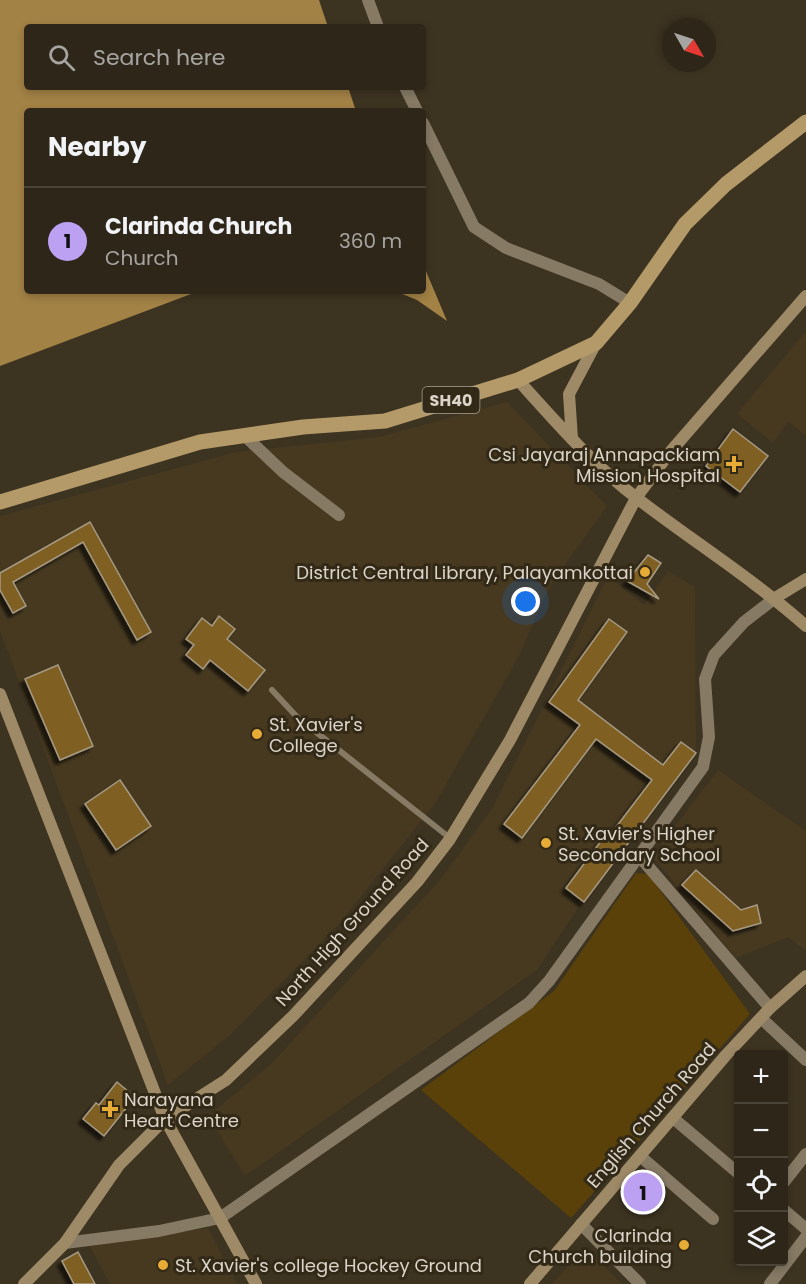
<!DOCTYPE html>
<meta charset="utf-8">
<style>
:root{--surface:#2e2619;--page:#362e22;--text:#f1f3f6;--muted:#a7a5a2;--line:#494338;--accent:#bca0f2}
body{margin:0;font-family:Poppins,sans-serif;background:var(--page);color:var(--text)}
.controls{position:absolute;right:18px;bottom:18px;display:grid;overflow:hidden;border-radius:6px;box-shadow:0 3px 9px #0003}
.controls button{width:54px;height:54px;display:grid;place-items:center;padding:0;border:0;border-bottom:2px solid var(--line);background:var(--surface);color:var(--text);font:30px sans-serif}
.compass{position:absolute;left:662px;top:18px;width:54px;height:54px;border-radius:50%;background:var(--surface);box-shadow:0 3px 9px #0003;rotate:129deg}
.you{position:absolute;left:526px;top:602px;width:21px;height:21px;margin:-15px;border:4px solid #fff;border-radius:50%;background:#1a73e8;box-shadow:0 0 0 9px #1a73e833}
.badge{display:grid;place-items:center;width:39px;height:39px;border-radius:50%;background:var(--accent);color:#111;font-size:20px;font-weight:700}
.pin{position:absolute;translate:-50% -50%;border:3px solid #fff;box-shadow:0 2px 6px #0006}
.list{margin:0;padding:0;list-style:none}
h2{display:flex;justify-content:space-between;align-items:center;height:78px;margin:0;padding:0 24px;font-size:26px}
h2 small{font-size:20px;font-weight:400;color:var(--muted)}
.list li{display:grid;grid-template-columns:39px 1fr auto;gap:18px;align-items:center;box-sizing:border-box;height:108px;padding:0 24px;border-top:2px solid var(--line)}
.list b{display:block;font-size:22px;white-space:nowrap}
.list p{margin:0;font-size:20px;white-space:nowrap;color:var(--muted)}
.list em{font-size:20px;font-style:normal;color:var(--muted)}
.icon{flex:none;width:33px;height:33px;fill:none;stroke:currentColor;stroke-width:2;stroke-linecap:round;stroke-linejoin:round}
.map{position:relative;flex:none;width:806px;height:1284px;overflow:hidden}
.search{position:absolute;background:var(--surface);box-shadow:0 3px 9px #0003;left:24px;top:24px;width:402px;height:66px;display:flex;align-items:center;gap:15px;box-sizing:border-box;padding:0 21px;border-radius:6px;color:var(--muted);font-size:22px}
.panel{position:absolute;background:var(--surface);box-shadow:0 3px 9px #0003;left:24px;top:108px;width:402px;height:186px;border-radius:6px}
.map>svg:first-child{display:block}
.built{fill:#463920}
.green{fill:#5a4109}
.water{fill:#a38245}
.building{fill:#7f5f20;stroke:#a69a85;stroke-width:1.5;filter:url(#shadow)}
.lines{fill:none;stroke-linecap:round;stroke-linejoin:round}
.lane{stroke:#867a65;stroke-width:6}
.street{stroke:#867a65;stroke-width:12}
.secondary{stroke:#9e8a67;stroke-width:12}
.primary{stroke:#b59a69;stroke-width:15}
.poi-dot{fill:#e6ac36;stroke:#332917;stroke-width:2}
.labels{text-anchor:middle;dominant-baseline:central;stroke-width:6;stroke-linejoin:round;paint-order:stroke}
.shield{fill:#332917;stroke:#a9a194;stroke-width:1.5}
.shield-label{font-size:16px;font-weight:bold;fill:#dbd4c9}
.poi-label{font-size:18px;fill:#dbd4c9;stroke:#332917;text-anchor:start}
.street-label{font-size:18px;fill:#dbd4c9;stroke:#332917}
</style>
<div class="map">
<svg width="806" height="1284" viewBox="0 0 806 1284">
<defs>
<filter id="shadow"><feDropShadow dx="-4.5" dy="4.5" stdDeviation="1.5" flood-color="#0009"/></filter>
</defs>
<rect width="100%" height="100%" fill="#3d3321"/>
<g class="built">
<polygon points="806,331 806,436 788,421 773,443 737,414"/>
<polygon points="507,402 607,506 548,589 518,658 436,802 339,924 229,1036 168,1085 0,631 0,516 236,452 379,437"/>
<polygon points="668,571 695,587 696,749 582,902 537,970 245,1176 208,1116 272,1063 440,880 493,807 608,576 644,605"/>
<polygon points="718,770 806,831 806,951 788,937 736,958 652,856"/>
<polygon points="208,1228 237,1284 110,1284 89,1245"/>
<polygon points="585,1247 622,1284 552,1284"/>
</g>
<polygon class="green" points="636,873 648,874 750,1014 571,1218 421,1090 554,991"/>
<g class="water">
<polygon points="0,0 319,0 328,27 27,27 27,87 348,87 356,111 27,111 27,291 199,291 0,366"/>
<polygon points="423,264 447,321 417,300 395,291 423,291"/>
</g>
<g class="building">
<polygon points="733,429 768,456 740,492 706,466"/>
<polygon points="90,522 151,632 137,640 83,542 13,582 26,606 13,613 0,590 0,573"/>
<polygon points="648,555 661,563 647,584 659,599 627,581"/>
<polygon points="219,616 235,629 227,639 265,670 248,691 210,660 203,669 186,655 194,645 186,639 202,618 212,626"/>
<polygon points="609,619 627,632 578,700 663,765 681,742 696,753 584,902 566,888 607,833 610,835 652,780 596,739 522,838 504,824 580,725 549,702"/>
<polygon points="58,665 93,746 60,760 25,679"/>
<polygon points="120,780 151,826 116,850 85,804"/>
<polygon points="696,870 741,910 757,905 761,923 733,931 682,885"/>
<polygon points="117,1082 135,1097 104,1136 83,1119 96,1103 99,1105"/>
<polygon points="78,1252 95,1284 74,1284 62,1261"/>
</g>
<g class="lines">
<polyline class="lane" points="272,690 297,717 450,838"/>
<g class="street">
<polyline points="368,0 378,27"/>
<polyline points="405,87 417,111"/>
<polyline points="423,123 474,227 506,248 599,284 630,303"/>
<polyline points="245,436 283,472 339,515"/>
<polyline points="640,857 770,1008"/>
<polyline points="761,1018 806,1060"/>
<polyline points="673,1118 738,1173"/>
<polyline points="640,1156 713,1219"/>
<polyline points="784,1182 806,1154"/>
<polyline points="784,1210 806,1229"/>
<polyline points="581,1224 640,1284"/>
<polyline points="65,1243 159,1231 220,1218 529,1003 549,981 703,767 709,737 705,679 714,655 744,622 775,598"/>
<polyline points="770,1284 806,1237"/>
</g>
<g class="secondary">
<path d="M518,380c37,41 75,85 120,119 56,43 115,80 168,127"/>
<polyline points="572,439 569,394 596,343"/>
<polyline points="775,598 806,579"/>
<polyline points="0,694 165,1119 256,1284"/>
<polyline points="24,1284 65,1243 119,1165 165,1119 226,1080 293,1016 417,882 450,839 510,740 636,498 671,451 806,296"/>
<polyline points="530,1284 727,1054 770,1008 806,976"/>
</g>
<polyline class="primary" points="0,502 200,442 303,427 385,421 518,380 596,343 630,303 685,224 726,184 806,122"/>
</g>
<g class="poi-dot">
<path d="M731 455h6v6h6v6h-6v6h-6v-6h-6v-6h6z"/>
<circle cx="645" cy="572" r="6"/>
<circle cx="257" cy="734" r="6"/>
<circle cx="546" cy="843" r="6"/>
<path d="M107 1100h6v6h6v6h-6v6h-6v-6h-6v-6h6z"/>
<circle cx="684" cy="1245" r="6"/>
<circle cx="163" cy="1265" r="6"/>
</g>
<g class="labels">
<rect class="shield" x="422.5" y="387" width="57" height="26" rx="4.5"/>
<g class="shield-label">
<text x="451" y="400">SH40</text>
</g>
<g class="poi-label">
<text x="720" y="454" text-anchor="end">Csi Jayaraj Annapackiam<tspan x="720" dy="21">Mission Hospital</tspan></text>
<text x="633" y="572" text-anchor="end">District Central Library, Palayamkottai</text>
<text x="269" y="724">St. Xavier's<tspan x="269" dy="21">College</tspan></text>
<text x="558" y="833">St. Xavier's Higher<tspan x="558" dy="21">Secondary School</tspan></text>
<text x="124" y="1099">Narayana<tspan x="124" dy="21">Heart Centre</tspan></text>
<text x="672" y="1235" text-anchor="end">Clarinda<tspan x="672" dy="21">Church building</tspan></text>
<text x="175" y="1265">St. Xavier's college Hockey Ground</text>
</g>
<g class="street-label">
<text transform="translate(352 922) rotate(-48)">North High Ground Road</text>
<text transform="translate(651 1115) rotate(-49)">English Church Road</text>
</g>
</g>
</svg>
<div class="controls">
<button>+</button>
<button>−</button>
<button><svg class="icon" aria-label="locate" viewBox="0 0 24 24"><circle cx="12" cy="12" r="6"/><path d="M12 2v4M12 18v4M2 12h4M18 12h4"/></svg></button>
<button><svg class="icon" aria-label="layers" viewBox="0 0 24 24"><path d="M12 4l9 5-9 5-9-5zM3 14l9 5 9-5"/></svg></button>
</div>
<svg class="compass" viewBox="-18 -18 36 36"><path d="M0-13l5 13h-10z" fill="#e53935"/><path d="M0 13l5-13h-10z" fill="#a7a5a2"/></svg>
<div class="you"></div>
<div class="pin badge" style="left:643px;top:1192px">1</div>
<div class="search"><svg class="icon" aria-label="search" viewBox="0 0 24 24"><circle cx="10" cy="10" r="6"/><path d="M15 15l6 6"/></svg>Search here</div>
<section class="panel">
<h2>Nearby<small></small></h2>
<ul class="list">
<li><span class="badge">1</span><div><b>Clarinda Church</b><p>Church</p></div><em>360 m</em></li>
</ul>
</section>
</div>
